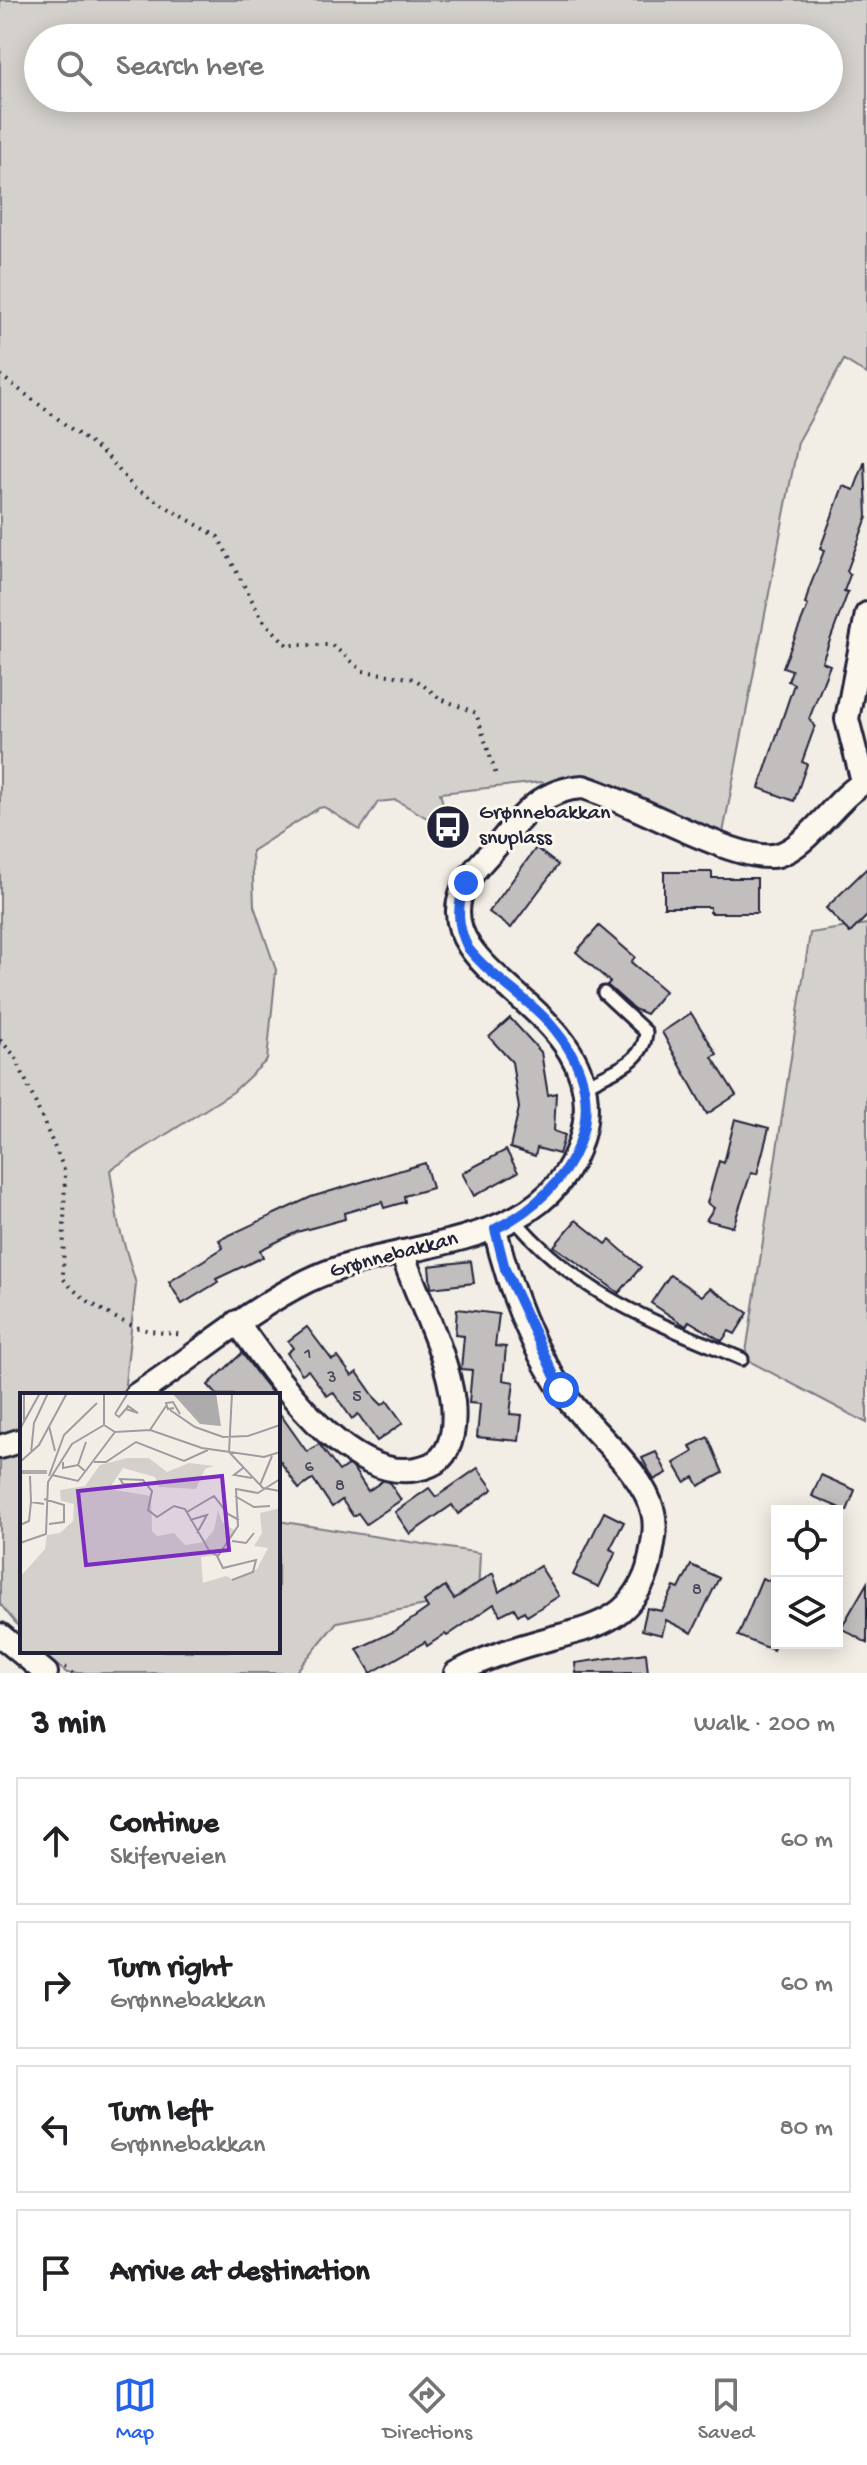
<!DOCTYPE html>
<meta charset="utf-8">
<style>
:root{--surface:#fff;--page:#f2f2f2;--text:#202124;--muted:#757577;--line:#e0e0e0;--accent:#2563eb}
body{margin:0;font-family:"Gochi Hand",sans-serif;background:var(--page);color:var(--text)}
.controls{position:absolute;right:24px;bottom:24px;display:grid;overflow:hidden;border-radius:0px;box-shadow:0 4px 20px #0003}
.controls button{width:72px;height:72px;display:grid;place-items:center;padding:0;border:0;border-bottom:2px solid var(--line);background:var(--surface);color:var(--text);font:40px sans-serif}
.stop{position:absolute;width:24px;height:24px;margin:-18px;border:6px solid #2563eb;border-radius:50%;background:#fff}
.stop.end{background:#2563eb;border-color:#fff;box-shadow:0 2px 8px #0008}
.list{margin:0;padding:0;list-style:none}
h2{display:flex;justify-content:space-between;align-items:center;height:104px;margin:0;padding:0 32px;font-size:34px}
h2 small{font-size:26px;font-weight:400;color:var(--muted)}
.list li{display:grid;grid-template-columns:52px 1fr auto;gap:24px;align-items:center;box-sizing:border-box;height:128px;margin:0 16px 16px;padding:0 16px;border:2px solid var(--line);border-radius:0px}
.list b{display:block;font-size:30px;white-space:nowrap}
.list p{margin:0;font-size:26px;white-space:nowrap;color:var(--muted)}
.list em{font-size:26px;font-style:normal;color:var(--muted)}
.icon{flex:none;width:44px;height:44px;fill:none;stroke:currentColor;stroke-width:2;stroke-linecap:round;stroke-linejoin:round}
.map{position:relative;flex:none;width:867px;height:1673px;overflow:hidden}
.search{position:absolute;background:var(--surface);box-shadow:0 4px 20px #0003;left:24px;right:24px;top:24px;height:88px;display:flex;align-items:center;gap:20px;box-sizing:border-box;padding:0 28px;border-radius:44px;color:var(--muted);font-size:30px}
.sheet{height:680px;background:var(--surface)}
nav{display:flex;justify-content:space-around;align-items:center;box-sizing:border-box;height:112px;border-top:2px solid var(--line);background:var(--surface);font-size:22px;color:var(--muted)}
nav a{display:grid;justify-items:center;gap:4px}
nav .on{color:var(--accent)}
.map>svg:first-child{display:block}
.green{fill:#d4d1cc;stroke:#7b7a84;stroke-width:2;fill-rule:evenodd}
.building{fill:#c2bebe;stroke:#22223b;stroke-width:2}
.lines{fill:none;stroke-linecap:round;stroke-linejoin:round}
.service-casing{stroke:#22223b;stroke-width:17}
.minor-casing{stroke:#22223b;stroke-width:28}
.path{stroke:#22223b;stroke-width:4;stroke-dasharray:2 6;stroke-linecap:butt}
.service{stroke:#fbf7ec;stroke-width:11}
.minor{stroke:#fbf7ec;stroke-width:22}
.route{stroke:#2563eb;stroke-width:10}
.labels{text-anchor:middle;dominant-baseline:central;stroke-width:6;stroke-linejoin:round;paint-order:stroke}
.number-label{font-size:18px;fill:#4a495c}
.poi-label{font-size:22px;fill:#22223b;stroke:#fbf7ec;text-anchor:start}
.street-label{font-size:22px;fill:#22223b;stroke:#fbf7ec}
.inset-river{fill:none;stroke:#aeabad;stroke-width:4}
.inset-road{fill:none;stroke:#9f9ca1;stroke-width:2}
.view{fill:#7b2cbf;fill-opacity:0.15;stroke:#7b2cbf;stroke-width:4}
.inset-edge{fill:none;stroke:#22223b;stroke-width:4}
</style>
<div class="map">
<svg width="867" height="1673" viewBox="0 0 867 1673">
<rect width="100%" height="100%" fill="#f2eee5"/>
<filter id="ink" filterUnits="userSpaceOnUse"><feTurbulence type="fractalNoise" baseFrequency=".0125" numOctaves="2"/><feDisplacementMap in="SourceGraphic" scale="16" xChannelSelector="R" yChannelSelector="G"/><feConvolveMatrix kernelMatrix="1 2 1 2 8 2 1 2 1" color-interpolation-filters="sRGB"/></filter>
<g filter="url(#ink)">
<g class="green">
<path d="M0,0h867v374l-23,-14 -46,82 -75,391 -182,-51 -101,11 11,39 -55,-32 -18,2 -18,28 -36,-23 -5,1 -67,43 2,55 22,64 -9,90 -34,32 -123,78 8,53 18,61 -11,100 10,11h-113v236l-22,-27zM38,38h791v60h-791z"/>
<polygon points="867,924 867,1423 745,1359 810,933"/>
<polygon points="278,1521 480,1553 478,1595 337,1622 295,1673 67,1673 39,1651 278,1651"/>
</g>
<g class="building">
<polygon points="865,461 867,517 847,571 850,575 844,591 848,592 822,662 830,665 809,719 815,726 802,762 807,764 794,801 759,788 794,684 788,681 792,670 783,667 808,605 805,604 809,589 824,551 820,549 843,486 854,490"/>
<polygon points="536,848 558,865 511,928 489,912"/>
<polygon points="867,868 867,916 850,933 826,908"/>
<polygon points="664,872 712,872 712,878 757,878 757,913 710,913 710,907 664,907"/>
<polygon points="599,926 635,957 631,962 665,991 646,1014 634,1009 607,985 610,982 576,952"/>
<polygon points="691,1013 717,1054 712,1057 736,1095 707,1114 662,1032"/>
<polygon points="510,1018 541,1052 548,1095 556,1093 554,1131 565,1135 559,1154 537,1148 535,1156 510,1148 519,1108 512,1062 489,1037"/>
<polygon points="735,1119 769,1128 757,1174 751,1173 733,1227 706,1220 714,1208 707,1203 719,1161 724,1163"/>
<polygon points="506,1150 518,1172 474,1196 462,1173"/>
<polygon points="425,1163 432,1188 404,1196 405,1202 384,1208 382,1202 344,1213 345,1219 297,1232 260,1250 263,1257 216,1279 218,1282 182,1304 169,1282 223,1248 219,1240 311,1197"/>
<polygon points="576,1220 606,1244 610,1240 641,1267 619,1293 554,1246"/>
<polygon points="471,1261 474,1283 431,1288 429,1266"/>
<polygon points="670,1275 702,1296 710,1288 748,1313 735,1334 729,1331 722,1341 689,1321 686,1326 651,1303"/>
<polygon points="457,1309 499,1314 495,1346 506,1347 503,1380 514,1382 510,1414 522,1415 519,1441 477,1437 480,1404 469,1403 472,1370 461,1369 464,1336 455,1335"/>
<polygon points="307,1327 332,1360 338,1357 352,1376 357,1372 376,1399 382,1405 387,1401 403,1423 377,1441 358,1414 352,1419 333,1392 327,1396 308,1370 302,1374 287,1353 293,1348 288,1341"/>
<polygon points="242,1353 260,1378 274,1395 217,1395 208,1385"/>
<polygon points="278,1411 307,1452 319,1444 339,1471 348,1465 353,1468 368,1491 384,1480 389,1482 401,1500 366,1524 358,1513 353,1516 342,1500 332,1507 313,1479 299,1489 278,1458"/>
<polygon points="708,1437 723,1473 699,1486 694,1477 685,1482 674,1463 693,1452 690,1446"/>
<polygon points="656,1452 667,1473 654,1480 642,1458"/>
<polygon points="478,1468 493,1489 458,1514 452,1505 410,1534 395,1512 429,1488 436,1497"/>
<polygon points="821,1475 855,1490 847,1511 812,1496"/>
<polygon points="604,1512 624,1522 610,1549 616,1552 599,1587 573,1575"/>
<polygon points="691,1565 719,1578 692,1633 666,1620 662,1635 642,1630 647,1608 662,1611 674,1587 679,1589"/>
<polygon points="540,1566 559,1596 527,1616 524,1611 518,1615 514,1608 500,1615 494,1604 447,1636 445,1634 427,1646 425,1642 371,1673 357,1649 395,1631 428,1608 424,1601 445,1586 454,1599 493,1573 499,1592"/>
<polygon points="762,1578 777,1584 777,1641 773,1650 738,1636"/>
<polygon points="867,1583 867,1643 841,1628"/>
<polygon points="646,1653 648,1673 576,1673 575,1663"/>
</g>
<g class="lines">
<g class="service-casing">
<g id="service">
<path d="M584,1087c23,-16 60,-21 62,-55l-42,-39"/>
<path d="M514,1219c67,78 137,101 228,140"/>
</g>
</g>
<g class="minor-casing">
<g id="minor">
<polyline points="863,782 847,719 867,614"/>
<path d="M237,1322c36,50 116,175 193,143 24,-10 25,-40 23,-63 -6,-51 -35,-101 -51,-150"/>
<path d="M136,1395c58,-37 109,-83 171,-114 90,-45 243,-24 275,-145 33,-126 -150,-156 -121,-242 7,-20 26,-37 40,-53 24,-29 43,-52 82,-54 44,12 158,79 195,68 33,-10 58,-59 89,-74"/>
<polyline points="0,1447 22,1440"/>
<polyline points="0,1635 46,1673"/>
<path d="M456,1673c26,-14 56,-24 85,-32 25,-7 53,-12 74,-26 17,-11 32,-35 35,-55 3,-16 7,-33 3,-48 -11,-44 -66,-83 -91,-121 -32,-47 -54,-107 -67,-162"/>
</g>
</g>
<g class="path">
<polyline points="0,375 107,456 134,488 218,537 262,619 287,645 332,645 363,671 415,679 441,699 476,713 497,778"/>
<path d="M0,1040l15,16 50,115 -2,107c13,19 60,47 83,52 12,3 25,3 37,5"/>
<polyline points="65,1667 73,1673"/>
</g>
<use href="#service" class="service"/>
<use href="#minor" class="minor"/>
</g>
</g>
<g class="lines" filter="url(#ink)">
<path class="route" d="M466,883c-10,23 -9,43 2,65 25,32 63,51 88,83 63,77 18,159 -61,198l10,40 56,121"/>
</g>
<defs>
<g id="bus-disc" transform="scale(2.3)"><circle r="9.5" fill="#22223b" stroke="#fbf7ec"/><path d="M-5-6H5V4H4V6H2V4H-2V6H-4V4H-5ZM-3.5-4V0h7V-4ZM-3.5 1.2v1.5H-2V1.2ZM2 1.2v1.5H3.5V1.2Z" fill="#fff"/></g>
</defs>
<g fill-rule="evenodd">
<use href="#bus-disc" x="448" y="827"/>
</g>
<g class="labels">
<g class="number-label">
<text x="308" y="1354">1</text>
<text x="332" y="1378">3</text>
<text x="357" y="1397">5</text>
<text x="309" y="1467">6</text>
<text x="340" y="1486">8</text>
<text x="697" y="1590">8</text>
</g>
<g class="poi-label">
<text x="479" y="814">Grønnebakkan<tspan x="479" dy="25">snuplass</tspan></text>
</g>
<g class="street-label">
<text transform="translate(394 1256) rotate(-15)">Grønnebakkan</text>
</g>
</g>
<g transform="translate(20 1393)">
<rect width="260" height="260" fill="#f2eee5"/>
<path d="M107,65h22l18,14 22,-9 25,3 -9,3 -9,20 -37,-2 -4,-10 -32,-9 -14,21 42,7 1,35 5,5 17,-3 11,12 19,-3 10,-12 4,-20 4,12 14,9 -16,24 -19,2 2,26 23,-7 8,4 23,-11 11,-21 -14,-2 8,-13 -2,-20 20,-5v145h-260v-76l25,-28 2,-14 13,-2 13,-12 1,-17 -13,-3 -1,-11 25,-4 15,-21z" fill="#d4d1cc"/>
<path d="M152,0h44l5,33 -21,-2z" fill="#aeabad"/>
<path class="inset-river" d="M0,79h27"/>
<path class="inset-road" d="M4,0v28M84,0v32M212,0l-3,59 34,36 17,3M146,13l-16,24 52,18 62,9 16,-5M154,15l-6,1 -2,-6 7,-1 7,12M150,17l25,17 28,10 25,-1 32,-11M95,21l4,3 7,-8 12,4 -10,-7 -2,3M95,21l13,-21M84,32l11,7 35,-2M29,33l6,25M0,36l20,-36M11,60l3,-30 14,-30M0,69l19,-17 28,-52M43,69v6l15,-3 8,7M74,69h12l30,-20 48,19 24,-11M58,72l8,-23M223,75l-9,7 18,3M32,82l26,6 37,-49M10,83l1,26M29,83l15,-41 33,-32M125,91h-22l-3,-5 23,1 9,11 -4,19 9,7 17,-11 11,3 25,43 8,4 20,-30 -2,-37 22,4 22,-14M240,92l12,-29M215,103l19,11 16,-1M24,106l20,6v17l-15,2M167,119l27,-16 14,18 11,6M170,127l17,-5 -10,18M0,132l9,-4 2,-19 13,2M212,148l14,2 8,-10M0,150l26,-9 2,-52 24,-38 32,-19M197,163l6,12 33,-8 -3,12 -21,8"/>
<path class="view" d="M202,83l7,74 -143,15 -8,-74z"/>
<rect width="260" height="260" class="inset-edge"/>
</g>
</svg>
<div class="controls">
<button><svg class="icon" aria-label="locate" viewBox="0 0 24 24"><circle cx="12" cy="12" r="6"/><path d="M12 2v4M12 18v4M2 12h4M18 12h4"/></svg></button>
<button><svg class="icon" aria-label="layers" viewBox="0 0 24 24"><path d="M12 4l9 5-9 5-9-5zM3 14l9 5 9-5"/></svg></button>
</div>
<div class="stop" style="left:561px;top:1390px"></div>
<div class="stop end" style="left:466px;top:883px"></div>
<div class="search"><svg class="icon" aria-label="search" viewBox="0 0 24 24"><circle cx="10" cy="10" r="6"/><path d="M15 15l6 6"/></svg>Search here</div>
</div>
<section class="sheet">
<h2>3 min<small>Walk · 200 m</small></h2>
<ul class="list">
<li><svg class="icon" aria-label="ahead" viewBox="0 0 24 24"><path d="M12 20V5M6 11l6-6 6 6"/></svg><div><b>Continue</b><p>Skiferveien</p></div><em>60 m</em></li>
<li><svg class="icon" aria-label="right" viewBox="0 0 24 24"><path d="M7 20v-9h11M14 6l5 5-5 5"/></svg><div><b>Turn right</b><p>Grønnebakkan</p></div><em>60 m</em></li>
<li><svg class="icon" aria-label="left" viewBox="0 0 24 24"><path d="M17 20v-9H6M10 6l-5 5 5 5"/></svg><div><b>Turn left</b><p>Grønnebakkan</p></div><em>80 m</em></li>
<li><svg class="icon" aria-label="arrive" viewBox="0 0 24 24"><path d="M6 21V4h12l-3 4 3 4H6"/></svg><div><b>Arrive at destination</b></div></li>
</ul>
</section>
<nav>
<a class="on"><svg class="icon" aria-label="map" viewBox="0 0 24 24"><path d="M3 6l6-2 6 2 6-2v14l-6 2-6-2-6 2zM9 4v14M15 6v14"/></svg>Map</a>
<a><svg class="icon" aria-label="directions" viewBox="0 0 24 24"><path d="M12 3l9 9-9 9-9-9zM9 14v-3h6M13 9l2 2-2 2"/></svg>Directions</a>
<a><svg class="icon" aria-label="saved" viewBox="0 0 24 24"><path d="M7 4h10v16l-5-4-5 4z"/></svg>Saved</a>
</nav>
